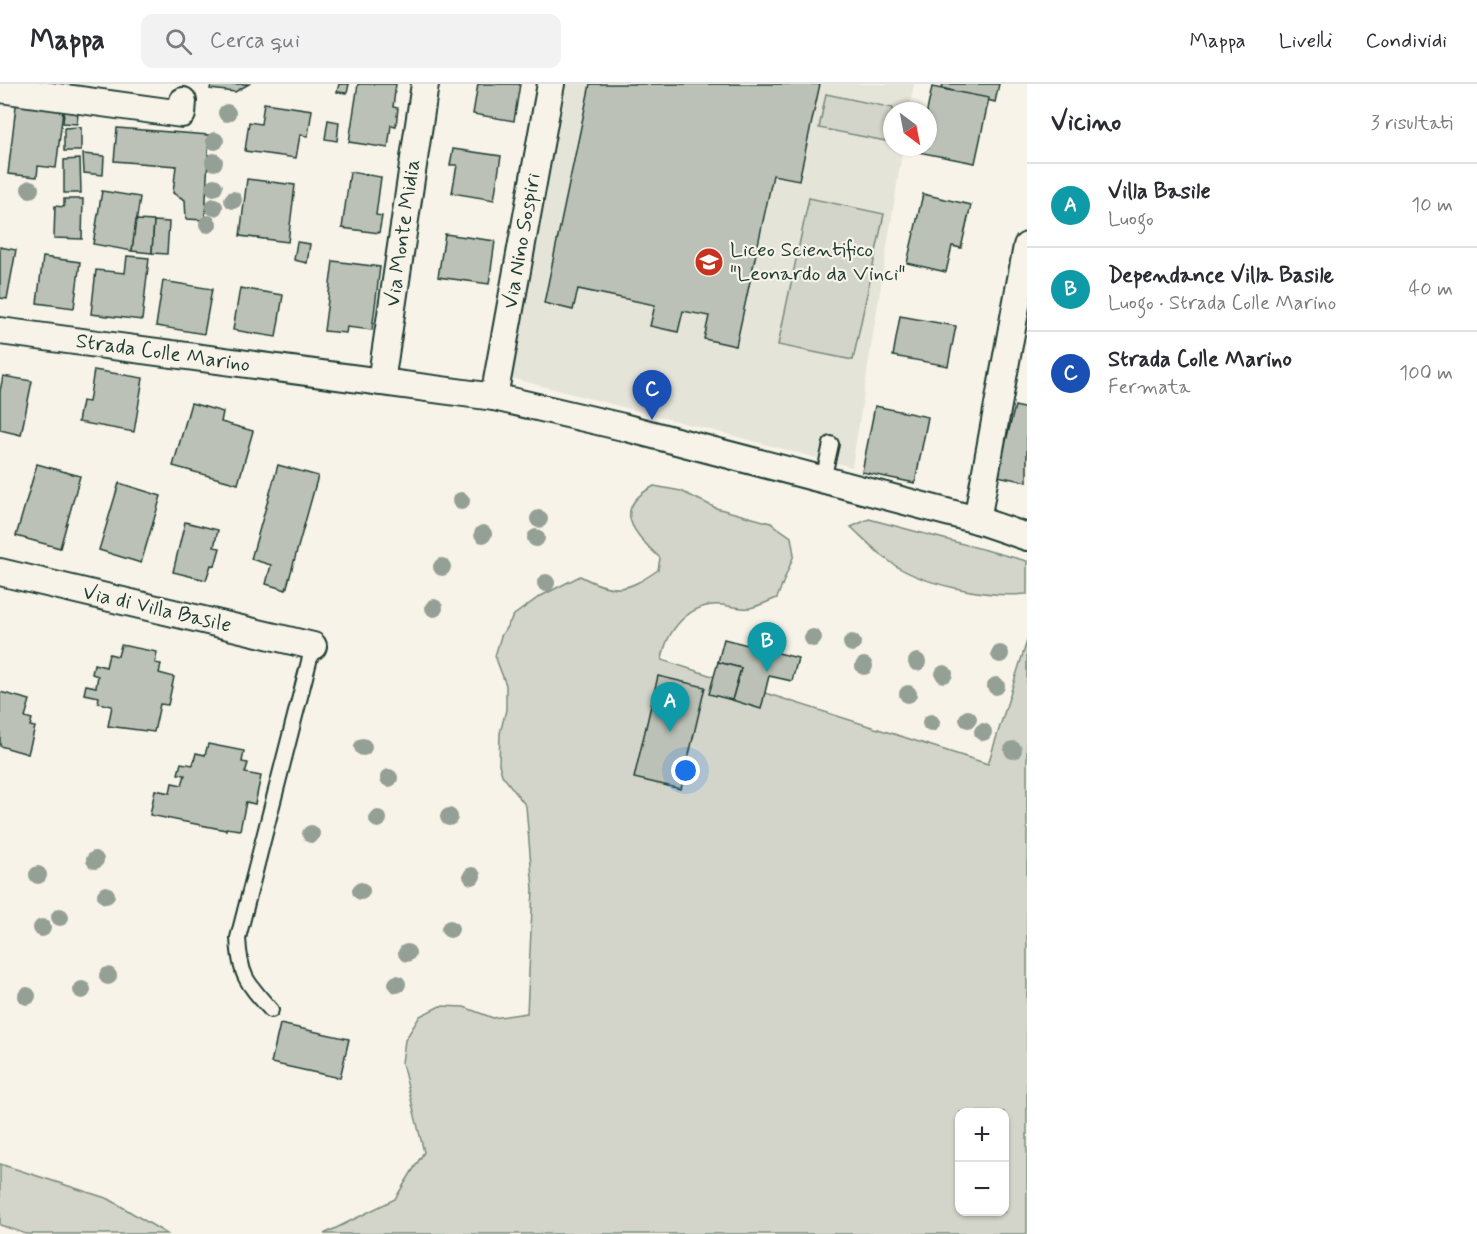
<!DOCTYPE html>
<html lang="it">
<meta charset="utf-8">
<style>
:root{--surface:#fff;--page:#f2f2f3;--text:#2b2b33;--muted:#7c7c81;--line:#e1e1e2;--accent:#0b8043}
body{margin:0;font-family:Mynerve,sans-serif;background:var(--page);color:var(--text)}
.controls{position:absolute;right:18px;bottom:18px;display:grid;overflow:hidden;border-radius:12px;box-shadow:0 2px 4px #0004}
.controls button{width:54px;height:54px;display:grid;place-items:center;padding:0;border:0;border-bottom:2px solid var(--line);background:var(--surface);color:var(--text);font:30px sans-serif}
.compass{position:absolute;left:883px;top:18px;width:54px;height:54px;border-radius:50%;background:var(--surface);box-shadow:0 2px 4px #0004;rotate:148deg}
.you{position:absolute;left:686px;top:687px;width:21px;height:21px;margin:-15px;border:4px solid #fff;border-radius:50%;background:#1a73e8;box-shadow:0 0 0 9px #1a73e833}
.badge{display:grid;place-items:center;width:39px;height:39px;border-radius:50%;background:var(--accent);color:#fff;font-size:20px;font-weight:700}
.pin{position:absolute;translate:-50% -50px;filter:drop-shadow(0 2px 3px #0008)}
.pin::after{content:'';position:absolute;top:32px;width:21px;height:18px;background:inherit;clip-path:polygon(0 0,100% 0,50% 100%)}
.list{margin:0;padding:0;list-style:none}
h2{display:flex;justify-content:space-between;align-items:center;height:78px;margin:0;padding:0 24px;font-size:26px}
h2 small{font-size:20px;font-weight:400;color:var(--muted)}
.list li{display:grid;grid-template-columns:39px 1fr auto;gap:18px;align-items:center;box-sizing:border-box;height:84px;padding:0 24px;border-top:2px solid var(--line)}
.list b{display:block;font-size:22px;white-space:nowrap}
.list p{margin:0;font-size:20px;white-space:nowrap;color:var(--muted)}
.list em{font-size:20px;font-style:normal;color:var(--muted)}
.icon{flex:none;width:33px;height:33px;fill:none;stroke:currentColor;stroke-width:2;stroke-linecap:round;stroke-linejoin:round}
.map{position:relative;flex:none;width:1027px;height:1150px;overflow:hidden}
header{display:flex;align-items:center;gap:36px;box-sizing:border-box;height:84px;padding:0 30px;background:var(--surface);border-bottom:2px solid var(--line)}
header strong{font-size:28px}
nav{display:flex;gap:33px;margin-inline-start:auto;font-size:21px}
.search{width:420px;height:54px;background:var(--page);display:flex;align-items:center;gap:15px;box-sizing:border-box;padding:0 21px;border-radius:12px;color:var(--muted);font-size:22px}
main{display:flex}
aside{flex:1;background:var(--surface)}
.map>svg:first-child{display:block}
.built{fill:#e5e4d9}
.green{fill:#d3d5ca;stroke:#79897f;stroke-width:1.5;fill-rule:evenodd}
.building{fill:#bbc1b6;stroke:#1f3d34;stroke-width:1.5}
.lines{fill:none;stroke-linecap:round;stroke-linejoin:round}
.lane-casing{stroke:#1f3d34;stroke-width:18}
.street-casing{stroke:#1f3d34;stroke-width:30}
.lane{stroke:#f7f3e8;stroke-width:14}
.street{stroke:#f7f3e8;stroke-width:26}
.tree{fill:#949f96}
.labels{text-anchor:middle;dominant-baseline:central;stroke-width:4.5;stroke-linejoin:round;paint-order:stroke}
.street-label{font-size:21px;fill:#1f3d34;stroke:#f7f3e8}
.poi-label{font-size:21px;fill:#1f3d34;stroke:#f7f3e8;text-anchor:start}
</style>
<header>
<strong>Mappa</strong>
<div class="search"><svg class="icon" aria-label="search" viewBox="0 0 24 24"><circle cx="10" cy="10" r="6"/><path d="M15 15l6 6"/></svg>Cerca qui</div>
<nav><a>Mappa</a><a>Livelli</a><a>Condividi</a></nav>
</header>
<main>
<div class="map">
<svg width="1027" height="1150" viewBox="0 0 1027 1150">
<rect width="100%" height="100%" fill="#f7f3e8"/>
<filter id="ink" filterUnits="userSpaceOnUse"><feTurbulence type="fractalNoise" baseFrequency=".0167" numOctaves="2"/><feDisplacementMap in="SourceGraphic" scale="12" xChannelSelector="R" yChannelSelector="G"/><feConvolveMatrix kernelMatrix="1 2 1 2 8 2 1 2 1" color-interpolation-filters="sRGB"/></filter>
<g filter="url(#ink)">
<polygon class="built" points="567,0 914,0 909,27 892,27 892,63 903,63 852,383 511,294"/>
<g class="green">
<polygon points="826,10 893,24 886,57 819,44"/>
<polygon points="809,114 884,130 853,276 778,261"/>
<path d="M654,402l27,5 35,17 55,15 20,14 3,18 -17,43c-8,3 -18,8 -27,10 -9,1 -19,-2 -28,-3 -33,-3 -56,26 -60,55l326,104 39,-123v593h-703l71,-35 29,-47 -22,-89 3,-23 15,-24 20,-10 24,1 29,11 34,-5 6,-124 -7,-83 -24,-31 -3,-11 1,-31 6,-23v-25l-11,-29 6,-20 13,-21 25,-18 41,-21c35,18 46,16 78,-6l2,-12c-26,-25 -50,-49 -6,-72zM960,1028h44v100h-44z"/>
<path d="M869,435l158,42v33c-38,4 -108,-9 -138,-33 -14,-10 -26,-23 -38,-34z"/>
<polygon points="0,1080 109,1115 167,1150 26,1150 0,1141"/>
</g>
<g class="building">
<polygon points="211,0 249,0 235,8 210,5"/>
<polygon points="339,0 349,0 347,9 337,8"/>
<polygon points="358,0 396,0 393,23 398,24 396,42 391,41 388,64 349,58"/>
<polygon points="478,0 520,0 514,37 473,30"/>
<polygon points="590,0 820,0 799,96 773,91 736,262 704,255 709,232 683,227 678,248 650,242 655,221 578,205 573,226 544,219"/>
<polygon points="943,0 999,0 995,18 942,4"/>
<polygon points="932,3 989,14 975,79 918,68 919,63 928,63 927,27"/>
<polygon points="17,13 64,19 56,84 38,82 37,93 8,90"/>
<polygon points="264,19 312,26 308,52 300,51 296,74 245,67 249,38 261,40"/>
<polygon points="64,28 78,29 77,40 63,39"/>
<polygon points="328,36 339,38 337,57 325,55"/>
<polygon points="81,43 81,67 64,67 64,44"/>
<polygon points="117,44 209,51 205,136 186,135 185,116 173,109 176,82 114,77"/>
<polygon points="453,65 501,72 494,116 452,109 457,81 450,81"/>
<polygon points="83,70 104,72 103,91 84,89"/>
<polygon points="80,75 81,109 64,109 64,76"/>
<polygon points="350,88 381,93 376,131 382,132 379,149 342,144"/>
<polygon points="247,95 295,101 288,158 240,152"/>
<polygon points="102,107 140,113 132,167 93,160"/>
<polygon points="923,110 971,121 961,164 952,162 946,188 907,179"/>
<polygon points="64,115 83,115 82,155 54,154 55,122 64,123"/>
<polygon points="136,136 154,137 152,169 132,167"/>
<polygon points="154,137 169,138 167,170 152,169"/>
<polygon points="445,150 495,157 489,200 438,193"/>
<polygon points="297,158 310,160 307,179 294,176"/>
<polygon points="0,163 16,166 7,215 0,214"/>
<polygon points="127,172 149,174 142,236 91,230 96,186 125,189"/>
<polygon points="43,173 80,178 74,224 37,219"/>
<polygon points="333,177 380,183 372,246 347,243 346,249 324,247"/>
<polygon points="163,197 212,205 204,250 156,242"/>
<polygon points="240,204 283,211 276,253 233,246"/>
<polygon points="900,232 956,242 948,282 893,272"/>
<polygon points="94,286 143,294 134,348 78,338 82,317 89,318"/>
<polygon points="3,292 32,297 21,351 0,346 0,307"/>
<polygon points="191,319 223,328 221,338 253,347 238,400 173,382"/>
<polygon points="875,322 928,333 915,399 862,388"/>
<polygon points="1015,322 1027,325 1027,398 997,392"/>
<polygon points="37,380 80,392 60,464 16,452"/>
<polygon points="278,381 318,392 286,506 266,500 271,481 251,475"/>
<polygon points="119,399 161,412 141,479 99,466"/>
<polygon points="185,438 218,446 214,463 220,464 215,482 211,481 206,496 173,488"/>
<polygon points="724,555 798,574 792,597 769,592 761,625 732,616 741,584 718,578"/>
<polygon points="121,561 157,568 155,579 161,580 159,589 174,593 168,621 160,620 154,648 108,642 112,622 98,619 99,613 84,610 86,601 96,603 98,592 92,590 94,580 106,583 109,570 118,572"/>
<polygon points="718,578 741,584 732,616 709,610"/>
<polygon points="658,592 705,603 681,705 634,694"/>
<polygon points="0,608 30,616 25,633 32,635 30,642 35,643 28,670 0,662"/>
<polygon points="208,660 244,667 242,678 248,679 245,689 261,692 255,720 246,718 240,746 226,744 226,746 150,731 155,706 170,709 172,699 182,701 185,691 178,690 181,679 193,681 196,669 205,671"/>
<polygon points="280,940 349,955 340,994 271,979"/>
</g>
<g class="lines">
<g class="lane-casing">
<g id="lane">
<polyline points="823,396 831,360"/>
<path d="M271,926c-25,-28 -31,-34 -33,-72l75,-292"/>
</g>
</g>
<g class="street-casing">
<g id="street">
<polyline points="0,5 182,30 183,17"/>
<polyline points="0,247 494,313 623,343 977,436 1027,453"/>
<polyline points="381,298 425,0"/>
<polyline points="494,313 551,0"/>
<polyline points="977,436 1027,162"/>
<polyline points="0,488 313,562"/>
</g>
</g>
<use href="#lane" class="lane"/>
<use href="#street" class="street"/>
</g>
<g class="tree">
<circle cx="227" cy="29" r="9"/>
<circle cx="215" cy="57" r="9"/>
<circle cx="214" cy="78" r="9"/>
<circle cx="214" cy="103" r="9"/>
<circle cx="30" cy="105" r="9"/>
<circle cx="233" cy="116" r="9"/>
<circle cx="214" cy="123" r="9"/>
<circle cx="208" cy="140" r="9"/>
<circle cx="461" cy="417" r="9"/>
<circle cx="539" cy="435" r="9"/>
<circle cx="483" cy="450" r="9"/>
<circle cx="536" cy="454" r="9"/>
<circle cx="442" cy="483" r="9"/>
<circle cx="546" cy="499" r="9"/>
<circle cx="434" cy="524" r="9"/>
<circle cx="813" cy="554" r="9"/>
<circle cx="852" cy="559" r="9"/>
<circle cx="1000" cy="570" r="9"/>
<circle cx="917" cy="578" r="9"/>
<circle cx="864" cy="582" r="9"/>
<circle cx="944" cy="590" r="9"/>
<circle cx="996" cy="602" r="9"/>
<circle cx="908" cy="610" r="9"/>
<circle cx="968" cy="635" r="9"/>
<circle cx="931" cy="639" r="9"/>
<circle cx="983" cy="648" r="9"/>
<circle cx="363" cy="663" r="9"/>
<circle cx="1013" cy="666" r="9"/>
<circle cx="389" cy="694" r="9"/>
<circle cx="449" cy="733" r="9"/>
<circle cx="378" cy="735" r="9"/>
<circle cx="311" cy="750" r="9"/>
<circle cx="95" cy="776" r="9"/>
<circle cx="38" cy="791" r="9"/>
<circle cx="472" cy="792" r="9"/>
<circle cx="361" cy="807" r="9"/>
<circle cx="106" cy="811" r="9"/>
<circle cx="60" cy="833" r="9"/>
<circle cx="42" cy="844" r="9"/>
<circle cx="450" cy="845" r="9"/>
<circle cx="407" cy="869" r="9"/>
<circle cx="108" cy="892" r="9"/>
<circle cx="397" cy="900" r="9"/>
<circle cx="82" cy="906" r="9"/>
<circle cx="27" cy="912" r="9"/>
</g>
</g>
<defs>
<g id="school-disc" transform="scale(1.5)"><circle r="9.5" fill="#c8321e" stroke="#f7f3e8"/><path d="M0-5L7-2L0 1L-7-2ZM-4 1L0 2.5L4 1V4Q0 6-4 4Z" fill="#fff"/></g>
</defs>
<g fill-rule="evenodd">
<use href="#school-disc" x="709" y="178"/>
</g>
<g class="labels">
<g class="street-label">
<text transform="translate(403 149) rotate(-82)">Via Monte Midia</text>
<text transform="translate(522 157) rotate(-80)">Via Nino Sospiri</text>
<text transform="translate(163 269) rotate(8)">Strada Colle Marino</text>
<text transform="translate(157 525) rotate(13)">Via di Villa Basile</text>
</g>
<g class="poi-label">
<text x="730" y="166">Liceo Scientifico<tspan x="730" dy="24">"Leonardo da Vinci"</tspan></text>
</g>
</g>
</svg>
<div class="controls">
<button>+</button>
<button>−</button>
</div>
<svg class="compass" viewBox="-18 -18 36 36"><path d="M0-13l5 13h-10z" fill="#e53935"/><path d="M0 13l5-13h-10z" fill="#7c7c81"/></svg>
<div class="you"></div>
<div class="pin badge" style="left:670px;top:648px;background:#0f9aa8">A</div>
<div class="pin badge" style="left:767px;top:588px;background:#0f9aa8">B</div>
<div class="pin badge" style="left:652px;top:336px;background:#1a4fb4">C</div>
</div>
<aside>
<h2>Vicino<small>3 risultati</small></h2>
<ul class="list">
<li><span class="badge" style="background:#0f9aa8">A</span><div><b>Villa Basile</b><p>Luogo</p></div><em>10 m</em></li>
<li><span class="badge" style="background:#0f9aa8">B</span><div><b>Dependance Villa Basile</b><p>Luogo · Strada Colle Marino</p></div><em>40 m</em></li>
<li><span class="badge" style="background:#1a4fb4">C</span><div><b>Strada Colle Marino</b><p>Fermata</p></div><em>100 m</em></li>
</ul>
</aside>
</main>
